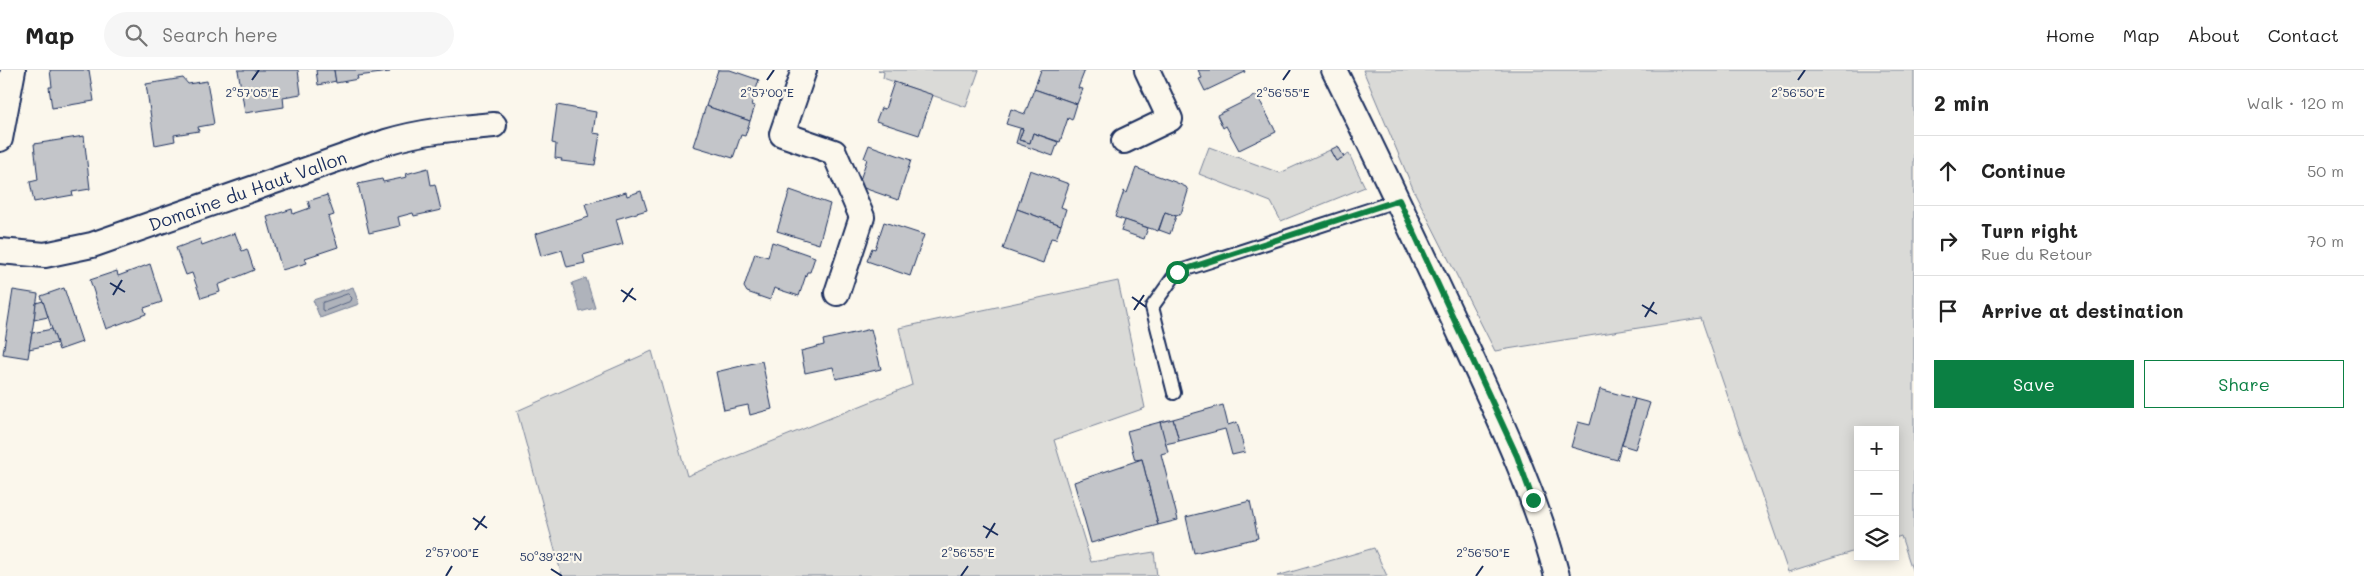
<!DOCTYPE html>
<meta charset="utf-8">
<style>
:root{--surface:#fff;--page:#f6f6f6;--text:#222;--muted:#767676;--line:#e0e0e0;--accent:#0b8043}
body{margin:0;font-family:Mali,sans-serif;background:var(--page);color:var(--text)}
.controls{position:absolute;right:15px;bottom:15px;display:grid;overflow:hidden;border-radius:0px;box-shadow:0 2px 12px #0003}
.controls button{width:45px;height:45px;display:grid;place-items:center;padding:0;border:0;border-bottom:1px solid var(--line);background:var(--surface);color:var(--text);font:25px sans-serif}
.stop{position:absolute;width:15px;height:15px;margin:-11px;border:4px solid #0b8043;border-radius:50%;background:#fff}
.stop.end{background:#0b8043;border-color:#fff;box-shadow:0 1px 5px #0008}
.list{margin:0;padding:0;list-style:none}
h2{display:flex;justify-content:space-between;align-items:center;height:65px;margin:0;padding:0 20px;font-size:21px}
h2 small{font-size:16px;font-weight:400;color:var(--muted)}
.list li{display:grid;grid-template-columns:32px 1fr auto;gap:15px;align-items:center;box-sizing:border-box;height:70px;padding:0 20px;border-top:1px solid var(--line)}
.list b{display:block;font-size:19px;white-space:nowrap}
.list p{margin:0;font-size:16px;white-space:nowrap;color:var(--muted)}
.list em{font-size:16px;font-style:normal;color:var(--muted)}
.actions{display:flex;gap:10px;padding:15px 20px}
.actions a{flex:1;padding:11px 0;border:1px solid var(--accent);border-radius:0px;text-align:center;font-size:18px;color:var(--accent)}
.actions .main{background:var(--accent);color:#fff}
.icon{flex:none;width:28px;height:28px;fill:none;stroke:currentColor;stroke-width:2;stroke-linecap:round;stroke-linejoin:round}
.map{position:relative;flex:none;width:1914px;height:506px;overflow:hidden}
header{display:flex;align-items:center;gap:30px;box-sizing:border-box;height:70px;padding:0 25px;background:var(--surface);border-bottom:1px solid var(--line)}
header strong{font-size:24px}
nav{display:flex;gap:28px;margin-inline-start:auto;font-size:18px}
.search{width:350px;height:45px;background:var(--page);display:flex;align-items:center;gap:12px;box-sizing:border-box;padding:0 18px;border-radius:28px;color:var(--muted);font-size:19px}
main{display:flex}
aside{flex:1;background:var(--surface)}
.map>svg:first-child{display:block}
.green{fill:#dadad7;stroke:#7a849a}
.water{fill:#afb3bb;stroke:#747e96}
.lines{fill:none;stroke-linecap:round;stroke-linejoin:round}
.shore{stroke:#566483;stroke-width:1}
.building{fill:#c3c5c9;stroke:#1b2f5e}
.lane-casing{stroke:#1b2f5e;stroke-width:16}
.street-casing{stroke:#1b2f5e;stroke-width:28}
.lane{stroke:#fbf7ec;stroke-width:12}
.street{stroke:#fbf7ec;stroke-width:24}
.route{stroke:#0b8043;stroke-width:6}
.ticks{fill:none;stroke:#1b2f5e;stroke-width:2}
.labels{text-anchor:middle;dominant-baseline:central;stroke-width:4.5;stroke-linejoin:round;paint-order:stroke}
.street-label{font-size:18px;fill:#1b2f5e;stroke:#fbf7ec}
.ticks-label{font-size:12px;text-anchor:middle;fill:#1b2f5e;stroke:#fbf7ec;stroke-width:4.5;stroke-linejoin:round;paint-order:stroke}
</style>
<header>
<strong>Map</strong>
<div class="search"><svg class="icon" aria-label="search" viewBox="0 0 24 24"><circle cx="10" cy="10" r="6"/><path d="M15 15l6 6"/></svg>Search here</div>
<nav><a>Home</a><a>Map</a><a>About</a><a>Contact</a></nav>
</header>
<main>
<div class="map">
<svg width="1914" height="506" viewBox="0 0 1914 506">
<rect width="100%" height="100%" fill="#fbf7ec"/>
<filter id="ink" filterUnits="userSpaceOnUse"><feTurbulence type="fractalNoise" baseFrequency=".02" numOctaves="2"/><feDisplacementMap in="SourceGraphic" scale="10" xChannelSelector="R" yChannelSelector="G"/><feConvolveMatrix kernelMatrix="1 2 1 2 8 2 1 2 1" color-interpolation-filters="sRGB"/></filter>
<g filter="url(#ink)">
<g class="green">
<polygon points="878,0 979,0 966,37 883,8 884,2"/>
<polygon points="1363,0 1914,0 1914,506 1901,466 1895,468 1895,360 1858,360 1858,480 1788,502 1701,248 1495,281 1414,121"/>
<polygon points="1209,77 1280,103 1330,80 1336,91 1349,84 1365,117 1281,151 1271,132 1199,104"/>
<polygon points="1118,211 1145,338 1054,370 1091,492 1154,482 1157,506 562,506 517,341 652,281 687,406 912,315 899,258"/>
<polygon points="1374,478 1387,506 1277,506"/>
</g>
<g class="water">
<polygon points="586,208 595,238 580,242 572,213"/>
<polygon points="353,217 359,234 320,248 313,230"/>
</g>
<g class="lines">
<polygon class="shore" points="348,224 352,228 351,231 325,241 322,240 322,233"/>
</g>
<g class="building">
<polygon points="50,0 89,0 94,31 52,38 49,17 52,17"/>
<polygon points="238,0 298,0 301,24 283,27 284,37 245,43"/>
<polygon points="316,0 334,0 336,11 318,15"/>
<polygon points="334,0 389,0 390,2 357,6 358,9 336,13"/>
<polygon points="718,0 730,0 759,10 751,35 755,36 750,51 706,36"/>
<polygon points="1041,0 1085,0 1078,18 1083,19 1077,34 1034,19"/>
<polygon points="1198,0 1244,0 1245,2 1205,21 1199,9 1202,8"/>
<polygon points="183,8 188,14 207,11 214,54 198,57 199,61 174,65 175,71 155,75 146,14"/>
<polygon points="894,12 933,25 919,65 876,51 881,38 885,39"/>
<polygon points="1034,19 1077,34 1072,50 1068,48 1060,72 1033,63 1030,73 1019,70 1023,59 1006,54 1011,39 1025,44"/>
<polygon points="1257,25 1276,62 1239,80 1226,56 1223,58 1217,45"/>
<polygon points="557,35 596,42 593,63 600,64 595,95 561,91 562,89 555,88 556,74 552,73"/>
<polygon points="706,36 750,51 745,66 741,65 733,88 693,76"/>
<polygon points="1020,59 1023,59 1019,70 1030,73 1033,63 1058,72 1053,86 1016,73"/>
<polygon points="84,66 90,119 72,122 73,125 34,132 30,112 38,110 34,74"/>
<polygon points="869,75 911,90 898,130 858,116 867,89 864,88"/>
<polygon points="1338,76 1344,87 1336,91 1330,80"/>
<polygon points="428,98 431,115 435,114 441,140 414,146 413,143 398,147 400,156 369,163 358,114 382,109 383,112 407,107 406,104"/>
<polygon points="1136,98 1175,112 1186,117 1188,121 1181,144 1176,146 1165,142 1158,161 1115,147 1124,121 1127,123"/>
<polygon points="1030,100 1069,114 1061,137 1066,139 1061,155 1017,139"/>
<polygon points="790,120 830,134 819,174 777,161"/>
<polygon points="641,121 647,140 616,149 623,174 583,185 585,193 567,197 562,180 541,186 535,164 589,147 585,134 626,122 627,126"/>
<polygon points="327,125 334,145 328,147 338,177 305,188 307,193 282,200 267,147 292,139 293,144 310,138 308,131"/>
<polygon points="1017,139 1061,155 1056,169 1051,168 1043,193 1003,179"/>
<polygon points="1165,142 1176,146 1170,164 1159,160"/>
<polygon points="1125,150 1148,158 1144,169 1121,161"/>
<polygon points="884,152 924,165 910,206 867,191 872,178 875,179"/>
<polygon points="235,163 242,181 247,179 254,200 218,215 220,222 201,228 192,203 186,205 176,178 200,169 202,175"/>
<polygon points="772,172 815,187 810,202 807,202 799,226 774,218 770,230 747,222 744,217 755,183 768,187"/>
<polygon points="150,194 162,232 144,238 146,244 106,259 90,210 117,201 118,206"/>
<polygon points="64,218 82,272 59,280 41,226"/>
<polygon points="13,220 38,224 28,288 3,284"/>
<polygon points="43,231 48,247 34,250 36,233"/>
<polygon points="52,259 57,273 29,279 32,263"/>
<polygon points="871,259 881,299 836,309 833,297 805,303 801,281 824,275 823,270"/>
<polygon points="762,291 772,339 750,345 748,335 724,340 716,302"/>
<polygon points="1600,319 1635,329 1617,390 1571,377 1578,352 1590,355"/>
<polygon points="1635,329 1650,333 1635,379 1622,375"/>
<polygon points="1223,335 1228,355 1237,352 1245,382 1232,385 1225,359 1179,371 1173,349"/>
<polygon points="1173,349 1179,371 1165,374 1160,352"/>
<polygon points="1160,352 1168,382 1161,384 1178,450 1158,455 1142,389 1135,390 1127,361"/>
<polygon points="1142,389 1158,455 1091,473 1074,412"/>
<polygon points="1250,431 1258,468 1194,483 1186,447"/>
</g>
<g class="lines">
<g class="lane-casing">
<polyline id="lane" points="1174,323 1152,237 1177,202 1399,130"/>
</g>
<g class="street-casing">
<g id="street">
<polyline points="804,0 782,64 834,82 862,147 837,223"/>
<path d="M1334,0c45,91 88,182 131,274 35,76 71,151 92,232"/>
<polyline points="0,69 13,0"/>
<polyline points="1124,71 1170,49 1147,0"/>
<path id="s1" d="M0,181l45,4 47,-10 294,-103c36,-11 71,-14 108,-17"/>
</g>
</g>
<use href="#lane" class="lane"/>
<use href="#street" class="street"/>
</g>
</g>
<g class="lines" filter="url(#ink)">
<polyline class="route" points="1177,202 1399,130 1517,386 1533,430"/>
</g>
<path class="ticks" d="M252,10l7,-10M767,10l7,-10M1283,10l7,-10M1798,10l7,-10M110,213l15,9M621,220l15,10M113,225l9,-15M1132,227l14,10M623,232l10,-14M1642,235l15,9M1134,240l10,-15M1645,247l9,-15M473,448l14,10M983,456l15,9M475,460l10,-14M986,468l9,-15M551,499l11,7M446,506l6,-10M961,506l7,-10M1476,506l7,-10"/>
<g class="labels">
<g class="street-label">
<text stroke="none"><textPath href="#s1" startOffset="258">Domaine du Haut Vallon</textPath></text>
</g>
</g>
<g class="ticks-label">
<text x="767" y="27">2°57'00"E</text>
<text x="1283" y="27">2°56'55"E</text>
<text x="252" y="27">2°57'05"E</text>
<text x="1798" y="27">2°56'50"E</text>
<text x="452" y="487">2°57'00"E</text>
<text x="968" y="487">2°56'55"E</text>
<text x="1483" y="487">2°56'50"E</text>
<text x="551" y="491">50°39'32"N</text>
</g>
</svg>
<div class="controls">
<button>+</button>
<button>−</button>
<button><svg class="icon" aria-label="layers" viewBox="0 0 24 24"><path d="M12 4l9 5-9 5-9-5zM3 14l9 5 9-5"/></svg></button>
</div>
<div class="stop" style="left:1177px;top:202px"></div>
<div class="stop end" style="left:1533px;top:430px"></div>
</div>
<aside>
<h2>2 min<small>Walk · 120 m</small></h2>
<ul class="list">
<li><svg class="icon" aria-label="ahead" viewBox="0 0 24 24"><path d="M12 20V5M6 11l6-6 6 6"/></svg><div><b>Continue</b></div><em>50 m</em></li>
<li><svg class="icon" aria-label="right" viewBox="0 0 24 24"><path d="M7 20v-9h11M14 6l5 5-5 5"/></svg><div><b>Turn right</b><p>Rue du Retour</p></div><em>70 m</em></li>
<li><svg class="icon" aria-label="arrive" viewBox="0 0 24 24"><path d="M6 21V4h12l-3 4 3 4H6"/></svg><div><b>Arrive at destination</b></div></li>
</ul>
<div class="actions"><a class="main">Save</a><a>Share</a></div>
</aside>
</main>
